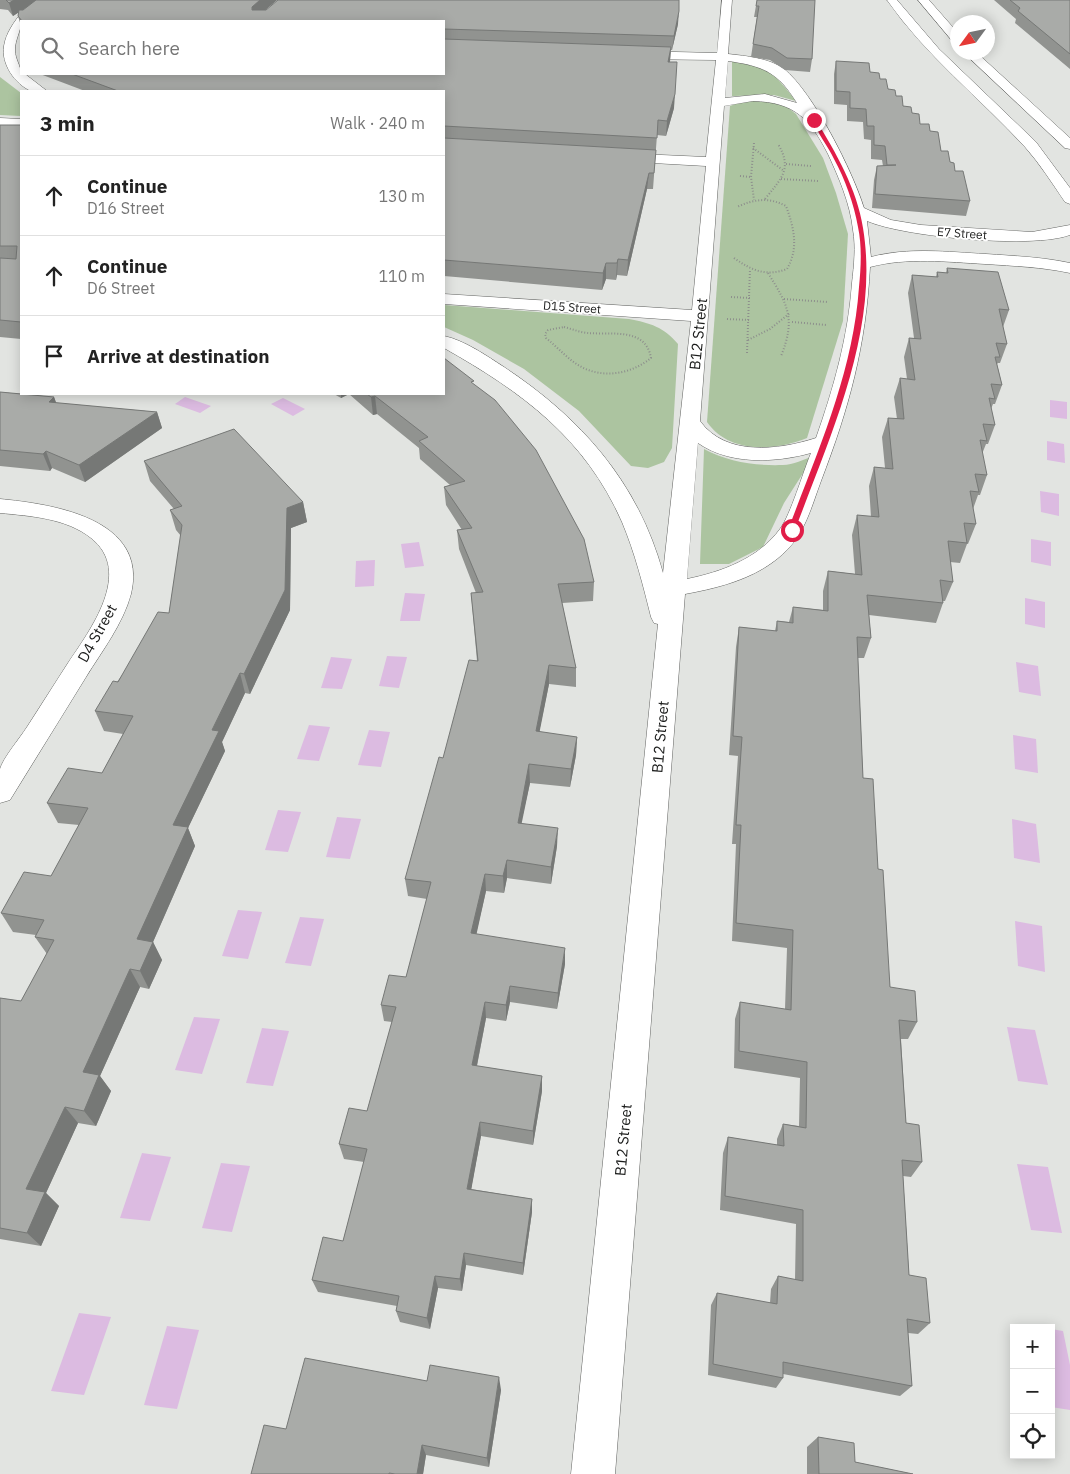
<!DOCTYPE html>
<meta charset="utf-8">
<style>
:root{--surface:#fff;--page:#f6f6f6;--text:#222;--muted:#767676;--line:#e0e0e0}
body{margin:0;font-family:"IBM Plex Sans",sans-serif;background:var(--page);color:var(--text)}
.controls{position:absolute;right:15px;bottom:15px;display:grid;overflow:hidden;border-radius:0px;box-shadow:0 2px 12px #0003}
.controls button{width:45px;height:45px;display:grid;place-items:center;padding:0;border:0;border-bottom:1px solid var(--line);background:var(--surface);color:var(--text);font:25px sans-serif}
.compass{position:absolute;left:950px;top:15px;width:45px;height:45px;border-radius:50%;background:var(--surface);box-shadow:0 2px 12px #0003;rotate:237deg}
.stop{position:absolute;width:15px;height:15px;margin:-11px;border:4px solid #e11d48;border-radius:50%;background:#fff}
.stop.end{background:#e11d48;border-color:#fff;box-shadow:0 1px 5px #0008}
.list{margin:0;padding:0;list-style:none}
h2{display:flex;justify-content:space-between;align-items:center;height:65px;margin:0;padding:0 20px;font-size:21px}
h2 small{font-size:16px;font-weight:400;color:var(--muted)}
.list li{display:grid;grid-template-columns:32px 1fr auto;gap:15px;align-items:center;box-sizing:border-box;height:80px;padding:0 20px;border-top:1px solid var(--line)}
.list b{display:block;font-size:19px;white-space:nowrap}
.list p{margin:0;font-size:16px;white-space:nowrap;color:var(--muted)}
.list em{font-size:16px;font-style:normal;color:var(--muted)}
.icon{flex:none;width:28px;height:28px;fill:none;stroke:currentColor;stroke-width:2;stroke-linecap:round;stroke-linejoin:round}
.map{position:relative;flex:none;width:1070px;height:1474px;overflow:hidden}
.search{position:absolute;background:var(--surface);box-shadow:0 2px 12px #0003;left:20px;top:20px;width:425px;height:55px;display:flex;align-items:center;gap:12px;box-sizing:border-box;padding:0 18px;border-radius:0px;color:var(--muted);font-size:19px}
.panel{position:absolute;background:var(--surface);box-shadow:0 2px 12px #0003;left:20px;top:90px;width:425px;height:305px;border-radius:0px}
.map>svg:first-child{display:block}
.green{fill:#acc4a0}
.water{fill:#dcbbe1}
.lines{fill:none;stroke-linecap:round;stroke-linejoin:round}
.street-casing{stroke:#636462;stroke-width:1}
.secondary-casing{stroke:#636462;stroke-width:1}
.path{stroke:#8d8f8c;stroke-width:2;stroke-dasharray:1 2;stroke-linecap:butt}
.street{fill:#fff;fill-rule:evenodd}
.secondary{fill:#fff;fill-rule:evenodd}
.wall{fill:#919390}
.shaded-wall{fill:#767876}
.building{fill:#a9aba8;stroke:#767876}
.route{fill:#e11d48}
.labels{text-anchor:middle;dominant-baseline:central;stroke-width:4;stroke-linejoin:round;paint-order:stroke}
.far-street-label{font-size:12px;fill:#1b1c1b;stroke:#fff}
.street-label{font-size:15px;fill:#1b1c1b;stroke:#fff}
</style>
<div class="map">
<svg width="1070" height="1474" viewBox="0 0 1070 1474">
<rect width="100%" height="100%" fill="#e2e4e1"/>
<g class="green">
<path d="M732,61c36,4 42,12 64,40l-22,-6 -42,1z"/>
<polygon points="0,77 21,93 21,116 0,115"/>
<path d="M746,100l36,3 14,11 27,44 13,35 12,41 -5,87 -36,117c-32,13 -78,16 -100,-16l23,-316z"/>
<path d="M444,305l185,14c21,4 35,8 49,25l-6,104 -8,14 -16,6 -17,-2 -52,-55 -55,-42 -51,-29 -29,-13z"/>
<path d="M704,449c24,13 52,17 79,16 10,0 21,-6 31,-9l-30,47 -21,44 -34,17h-29z"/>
</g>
<g class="water">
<polygon points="185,397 211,406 200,413 175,404"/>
<polygon points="283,398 305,409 293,416 271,404"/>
<polygon points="1050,400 1067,402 1067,419 1050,417"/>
<polygon points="1047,441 1064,444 1065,463 1047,460"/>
<polygon points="1040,491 1059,494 1059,516 1041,512"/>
<polygon points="1031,539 1051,542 1051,566 1031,562"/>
<polygon points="419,542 424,566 405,568 401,544"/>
<polygon points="375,560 374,586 355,587 356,561"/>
<polygon points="405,593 425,594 420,621 400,621"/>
<polygon points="1025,598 1045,602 1045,628 1025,624"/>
<polygon points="387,656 407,657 399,688 379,686"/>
<polygon points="331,657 352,659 342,689 321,688"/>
<polygon points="1016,662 1038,666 1041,696 1019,692"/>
<polygon points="309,725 330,727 319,761 297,759"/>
<polygon points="369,730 390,732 381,767 358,765"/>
<polygon points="1013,735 1036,739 1038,773 1015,769"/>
<polygon points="278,810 301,812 288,852 265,850"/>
<polygon points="337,817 361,819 350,859 326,857"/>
<polygon points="1012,819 1036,824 1040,863 1014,858"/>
<polygon points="238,910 262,912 248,959 222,956"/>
<polygon points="300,917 324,919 311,966 285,963"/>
<polygon points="1015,921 1042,926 1045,972 1018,966"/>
<polygon points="194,1017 220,1019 202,1074 175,1070"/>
<polygon points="1007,1027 1035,1030 1048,1085 1018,1081"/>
<polygon points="262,1028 289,1031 273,1086 246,1083"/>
<polygon points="142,1153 171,1157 150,1221 120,1218"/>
<polygon points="221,1163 250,1166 232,1232 202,1228"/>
<polygon points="1017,1164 1048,1167 1062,1233 1031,1230"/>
<polygon points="79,1313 111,1317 84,1395 51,1391"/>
<polygon points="167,1326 199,1330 177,1409 144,1405"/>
<polygon points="1051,1329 1063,1331 1070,1365 1070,1410 1051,1407"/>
</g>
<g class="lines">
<g class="street-casing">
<g id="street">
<path d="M722,0h10l-4,54c18,2 41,4 56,15 29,23 69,103 80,139l27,12 30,5 111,7 38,-7v10c-37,14 -166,2 -203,-14l4,36c38,-10 76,-5 115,-3 28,2 56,3 84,9v10c-28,-6 -56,-7 -85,-9 -38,-2 -77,-7 -115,3 -4,79 -21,141 -49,214 -9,24 -15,49 -33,68 -27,28 -65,38 -103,45l-70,880h-44l87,-850 -4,-1 -3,-6c-8,-32 -16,-64 -29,-95 -37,-84 -100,-130 -178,-174v-12c20,4 43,20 60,31 77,51 134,115 159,206l28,-252 -247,-17v-10l248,16 14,-144 -89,-5 -7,-4 7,-4 89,4 10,-97 -82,-1 -6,-4 6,-4 83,2zM728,61c35,5 50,11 69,42l-32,-9 -40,4zM753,101c42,1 57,18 75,53 11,24 22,49 25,76 3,17 1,35 -1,53 -4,54 -18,104 -36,155 -37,12 -90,19 -116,-17l24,-315zM698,443c31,22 77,20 113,10 -8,19 -20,61 -31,76 -22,30 -59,43 -93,50z"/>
<path d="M26,11l5,3 -5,7h-5c0,11 -6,18 -6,29 0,9 6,16 6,24h4l22,17c-5,0 -11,1 -16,0 -16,-7 -30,-27 -27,-45 2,-13 10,-24 18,-34z"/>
<polygon points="0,118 21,119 21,127 0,126"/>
<path d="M0,499c52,5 149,19 131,95 -8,30 -29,57 -45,83 -25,41 -51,82 -76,123l-10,3c0,-10 0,-24 0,-34 3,-11 20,-31 27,-42 14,-21 27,-43 41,-64 22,-33 66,-91 23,-125 -25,-20 -61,-22 -91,-25z"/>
</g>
</g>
<g class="secondary-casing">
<g id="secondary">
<path d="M887,0h10l42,49 97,93 34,46v16l-5,-2c-13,-19 -25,-38 -40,-55 -46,-50 -99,-91 -138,-147z"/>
<polygon points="918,0 929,0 958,33 958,44 954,43"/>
<polygon points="963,52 976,52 1070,138 1070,149 1065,148"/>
</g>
</g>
<g class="path">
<polyline points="754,143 751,177 754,200"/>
<polyline points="753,148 784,171"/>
<polyline points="786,164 811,166"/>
<polyline points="740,176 751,177"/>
<polyline points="781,179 818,181"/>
<path d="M765,199c16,-20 28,-30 13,-55"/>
<path d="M734,258c17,12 32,19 53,11 12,-21 7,-41 -1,-63 -17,-9 -32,-7 -49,1"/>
<path d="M768,273c20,32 28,46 13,83"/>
<polyline points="731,297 750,298"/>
<polyline points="784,299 828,302"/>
<polyline points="727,319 749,320"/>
<polyline points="792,322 827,325"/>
<path d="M564,327c8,2 15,5 23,6 24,2 59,-6 64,25 -21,17 -52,22 -76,5 -10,-7 -19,-17 -29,-25l-1,-4 3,-4z"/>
<polyline points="748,340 770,329 790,313"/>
<polyline points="747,353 750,269"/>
</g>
<use href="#street" class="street"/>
<use href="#secondary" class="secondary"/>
</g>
<g class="wall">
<polygon points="0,0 277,0 265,10 678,24 672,50 671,50 670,62 674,108 666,136 657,135 653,189 647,189 627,276 617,275 616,280 606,279 602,290 444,276 444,91 85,91 40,74 444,74 444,21 21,21 21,26 18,16 19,12 13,16 8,10 0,9"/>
<polygon points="757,0 812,59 810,72 785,70 770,60 751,57 757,17 754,17"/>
<polygon points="994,0 1070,0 1070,69 1015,23 1016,19"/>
<polygon points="836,61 870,72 880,79 888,89 896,96 903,106 912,113 920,124 930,131 941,151 955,171 970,201 966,216 872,208 874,180 877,166 883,166 882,160 871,159 871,140 864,139 863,122 847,121 847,105 834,104 834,74"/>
<polygon points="0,125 21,125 21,339 0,337"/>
<polygon points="947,268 1009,310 1003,327 1007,344 1000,363 998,363 997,364 1002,385 995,404 993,404 991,409 995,425 988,444 986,444 982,454 987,475 980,495 978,495 973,509 976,524 968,544 967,544 960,563 950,562 953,582 945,601 943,601 943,603 936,623 869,615 871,638 864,658 858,658 863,778 878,869 890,987 917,1022 908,1039 901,1039 906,1123 922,1162 911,1177 903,1176 909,1275 930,1323 918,1334 908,1333 912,1386 900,1396 783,1374 783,1378 776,1388 708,1375 711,1305 717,1293 770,1303 771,1289 778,1276 795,1280 796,1224 720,1210 723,1153 728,1137 777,1145 777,1139 783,1124 799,1126 800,1078 734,1068 735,1019 740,1002 785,1009 787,948 732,941 736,844 732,844 738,756 729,755 736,647 739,627 775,631 777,621 789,622 793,607 823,610 823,591 828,571 855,574 852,535 857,515 871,517 869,486 874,467 885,468 882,437 888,418 897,419 894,397 900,378 907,379 904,357 909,338 914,338 908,293 912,275 936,277 937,272 946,273"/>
<polygon points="474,385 594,582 593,601 562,603 576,668 576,687 549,684 539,732 577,737 576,755 570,787 530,783 521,823 557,846 551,884 507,878 504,893 486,891 476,934 565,964 557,1009 510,1002 506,1021 486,1018 477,1066 542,1076 542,1091 533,1145 481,1136 471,1189 532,1199 532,1212 523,1275 466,1265 462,1291 438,1288 430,1329 400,1322 396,1311 397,1306 318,1292 312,1280 343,1241 364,1162 344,1159 339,1144 367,1111 392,1022 384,1021 381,1005 406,977 427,899 408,896 405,879 443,758 477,661 471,593 476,593 459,549 457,530 462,530 446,505 444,487 450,485 420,459 419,448 377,414 373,415 349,394 341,398 334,394 444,394"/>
<polygon points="0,392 54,397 56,403 157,412 162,428 85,482 52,468 50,471 0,466"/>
<polygon points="144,461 303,502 307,522 291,528 290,610 250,694 245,693 222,742 225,751 188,828 195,846 153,942 162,960 149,989 140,987 100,1076 111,1091 96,1126 78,1123 46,1193 59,1206 41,1246 0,1239 0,998 21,1001 47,954 35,937 36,935 13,932 1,913 51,876 79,825 58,823 47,803 102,773 123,734 104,731 95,711 169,613 181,536 176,530 170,510 174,509 150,481"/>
<polygon points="427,1381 501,1390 489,1467 426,1455 423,1474 251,1474 286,1429"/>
<polygon points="818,1437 855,1462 913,1474 807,1474 807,1447"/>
</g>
<g class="shaded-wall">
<polygon points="14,0 38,0 13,16 9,3"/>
<polygon points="260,0 277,0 254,20 252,7"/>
<polygon points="679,11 678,24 672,50 674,36"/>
<polygon points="671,47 670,60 667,76 668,62"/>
<polygon points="675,94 674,108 666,136 667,121"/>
<polygon points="649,173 647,189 627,276 628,260"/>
<polygon points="618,259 617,275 616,280 617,263"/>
<polygon points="606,263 606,279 602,290 603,273"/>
<polygon points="341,394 349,394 341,398"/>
<polygon points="375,396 377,414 373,415 371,397"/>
<polygon points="54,397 60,413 49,402"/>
<polygon points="157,412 162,428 85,482 79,465"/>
<polygon points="46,451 52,468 50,471 43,454"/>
<polygon points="303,502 307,522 291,528 290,610 250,694 244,674 287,508"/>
<polygon points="549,665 549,684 536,750 536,731"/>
<polygon points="240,673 245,693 222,742 225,751 188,828 195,846 153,942 162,960 149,989 140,971 137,939 173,825 212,730"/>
<polygon points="577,737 576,755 570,787 571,769"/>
<polygon points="529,764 530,783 518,841 518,823"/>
<polygon points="558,828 557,846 551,884 551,867"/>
<polygon points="507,860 507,878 504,893 503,876"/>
<polygon points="485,874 486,891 473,950 471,933"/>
<polygon points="565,948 565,964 557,1009 558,993"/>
<polygon points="130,969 140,987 100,1076 111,1091 96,1126 84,1111 83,1072"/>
<polygon points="510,986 510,1002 506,1021 506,1005"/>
<polygon points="485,1002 486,1018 474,1080 472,1065"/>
<polygon points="542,1076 542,1091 533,1145 533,1131"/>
<polygon points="65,1107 78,1123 46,1193 59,1206 41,1246 27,1233 26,1189"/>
<polygon points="480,1122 481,1136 469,1202 467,1189"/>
<polygon points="532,1199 532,1212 523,1275 523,1263"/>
<polygon points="464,1253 466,1265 462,1291 460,1279"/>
<polygon points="435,1276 438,1288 430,1329 427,1318"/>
<polygon points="499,1377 501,1390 489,1467 487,1458"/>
<polygon points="422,1445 426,1455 423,1474 417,1474"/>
</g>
<g class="building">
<polygon points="6,0 14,0 9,3"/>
<polygon points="36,0 260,0 252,7 252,10 266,10 278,0 679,0 679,11 674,36 444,29 444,21 22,21 18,16 19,10 23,10"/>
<polygon points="757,0 815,0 812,59 787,58 772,48 753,44 759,6 756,6"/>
<polygon points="1010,0 1070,0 1070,54 1018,11 1020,8"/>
<polygon points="444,39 671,47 668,62 677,62 675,94 667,121 658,120 657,138 444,126 444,91 118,91 72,74 444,74"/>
<polygon points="836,61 869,63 870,72 879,73 880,79 886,79 888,89 895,90 896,96 902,96 903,106 911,107 912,113 919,114 920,124 929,124 930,131 938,132 941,151 948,151 950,162 954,163 955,171 963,171 970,201 875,194 877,166 896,165 887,165 885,146 874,145 874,126 867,126 866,109 850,108 850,92 836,91"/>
<polygon points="0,125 21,125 21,322 0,320 0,258 16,259 17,246 0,246"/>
<polygon points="444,138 656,150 654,173 649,173 628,260 618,259 617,263 606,263 603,273 444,260"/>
<polygon points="947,268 998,272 1009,310 999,309 1007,344 996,343 1000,357 995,357 1002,385 991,384 995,399 989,398 995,425 983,424 987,441 980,440 987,475 975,474 979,492 970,491 976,524 964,523 967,543 948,541 953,582 940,580 943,603 867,595 871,638 857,637 863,778 873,779 878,869 883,870 890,987 915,991 917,1022 899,1020 906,1123 919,1125 922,1162 902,1160 909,1275 926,1278 930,1323 907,1319 912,1386 783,1362 783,1378 713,1364 717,1293 777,1304 778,1276 803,1281 803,1210 725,1196 728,1137 784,1146 783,1124 806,1128 807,1062 739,1051 740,1002 791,1010 793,930 736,923 741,825 736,825 742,737 733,736 739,627 777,631 777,621 793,623 793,607 828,611 828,571 862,575 857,515 879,517 874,467 893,469 888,418 904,419 900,378 915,380 909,338 921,339 912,275 938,277 937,272 948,273"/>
<polygon points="444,358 474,381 471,382 495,400 536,450 584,539 594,582 558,584 576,668 549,665 536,731 577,737 571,769 529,764 518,823 558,828 551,867 507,860 503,876 485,874 471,933 565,948 558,993 510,986 506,1005 485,1002 472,1065 542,1076 533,1131 480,1122 467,1189 532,1199 523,1263 464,1253 460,1279 435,1276 427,1318 396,1311 399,1296 312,1280 323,1237 343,1241 367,1149 339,1144 349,1108 367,1111 396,1007 381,1005 389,975 406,977 431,882 405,879 439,757 443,758 469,660 478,661 471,593 483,592 457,530 472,528 444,487 465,481 419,441 428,437 375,396 371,397 367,394 444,394"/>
<polygon points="0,392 54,397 49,402 157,412 79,465 46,451 43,454 0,450"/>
<polygon points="234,429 303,502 287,508 285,590 244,674 240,673 212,730 219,731 173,825 188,827 137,939 153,942 140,971 130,969 83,1072 99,1075 84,1111 65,1107 26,1189 45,1192 27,1233 0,1228 0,998 21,1001 54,940 35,937 44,920 1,913 24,872 51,876 88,808 47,803 68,768 102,773 133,716 95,711 113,681 118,682 158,612 169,613 182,525 170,510 182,506 144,461"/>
<polygon points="305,1358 427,1381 430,1365 499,1377 487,1458 422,1445 417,1474 395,1474 389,1473 389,1474 251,1474 264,1425 286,1429"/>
<polygon points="818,1437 854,1443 855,1462 913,1474 819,1474"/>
</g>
<path class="route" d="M813,119l3,1c20,33 41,69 47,108 17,102 -33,208 -68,302l-3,2 -4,-2c30,-80 65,-157 71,-243 2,-20 3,-41 -1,-60 -4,-23 -13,-48 -24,-68 -6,-13 -18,-27 -21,-40z"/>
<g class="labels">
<g class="far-street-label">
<text transform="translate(962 233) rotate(4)">E7 Street</text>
<text transform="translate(572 307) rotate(4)">D15 Street</text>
</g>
<g class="street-label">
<text transform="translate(698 334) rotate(-84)">B12 Street</text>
<text transform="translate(97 633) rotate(-61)">D4 Street</text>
<text transform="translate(660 737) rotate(-85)">B12 Street</text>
<text transform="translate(623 1140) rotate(-85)">B12 Street</text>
</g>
</g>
</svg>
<div class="controls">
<button>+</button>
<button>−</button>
<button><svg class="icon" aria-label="locate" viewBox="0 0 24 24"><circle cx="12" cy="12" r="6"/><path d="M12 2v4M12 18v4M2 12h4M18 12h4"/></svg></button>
</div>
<svg class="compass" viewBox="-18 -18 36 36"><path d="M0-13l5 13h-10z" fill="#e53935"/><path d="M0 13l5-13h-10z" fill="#767676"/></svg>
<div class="stop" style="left:792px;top:530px"></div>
<div class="stop end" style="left:814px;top:120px"></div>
<div class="search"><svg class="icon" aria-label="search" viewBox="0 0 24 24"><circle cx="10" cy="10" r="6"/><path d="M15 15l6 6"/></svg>Search here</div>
<section class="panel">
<h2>3 min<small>Walk · 240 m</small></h2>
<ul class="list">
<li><svg class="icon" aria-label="ahead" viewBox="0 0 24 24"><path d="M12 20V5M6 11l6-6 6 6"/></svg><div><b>Continue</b><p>D16 Street</p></div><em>130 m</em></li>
<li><svg class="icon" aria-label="ahead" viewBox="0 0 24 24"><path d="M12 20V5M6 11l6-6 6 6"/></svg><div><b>Continue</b><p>D6 Street</p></div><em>110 m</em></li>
<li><svg class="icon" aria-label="arrive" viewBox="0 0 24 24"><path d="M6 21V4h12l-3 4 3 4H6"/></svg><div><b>Arrive at destination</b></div></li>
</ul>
</section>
</div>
